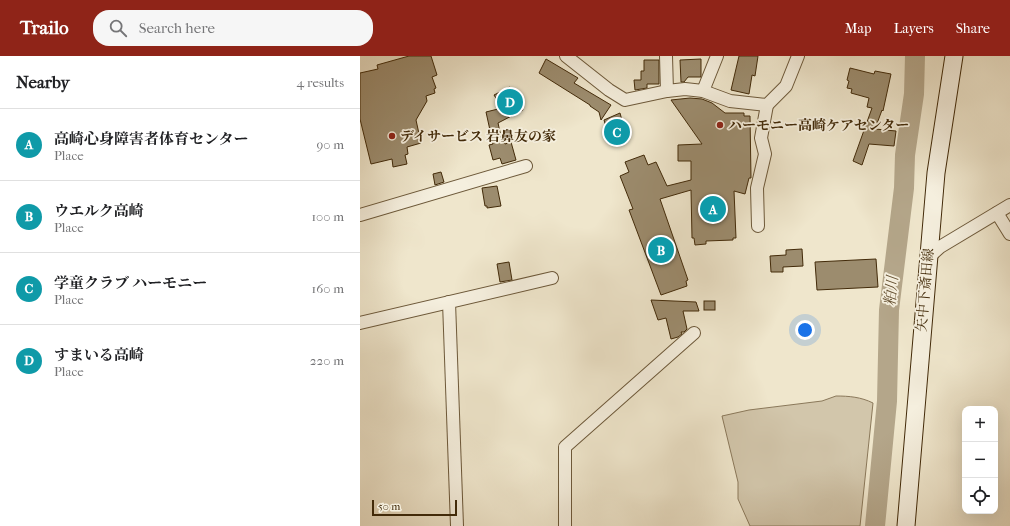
<!DOCTYPE html>
<meta charset="utf-8">
<style>
:root{--surface:#fff;--page:#f6f6f6;--text:#202124;--muted:#757577;--line:#e0e0e0;--accent:#8f2418}
body{margin:0;font-family:"IM FELL French Canon","Noto Serif JP",serif;background:var(--page);color:var(--text)}
.controls{position:absolute;right:12px;bottom:12px;display:grid;overflow:hidden;border-radius:8px;box-shadow:0 4px 16px #0002}
.controls button{width:36px;height:36px;display:grid;place-items:center;padding:0;border:0;border-bottom:1px solid var(--line);background:var(--surface);color:var(--text);font:20px sans-serif}
.scale{position:absolute;left:12px;bottom:10px;width:85px;box-sizing:border-box;padding-left:4px;border:2px solid #422a09;border-top:0;font-size:11px;line-height:14px;white-space:nowrap;color:#422a09;-webkit-text-stroke:3px #f5efde;paint-order:stroke}
.you{position:absolute;left:445px;top:274px;width:14px;height:14px;margin:-10px;border:3px solid #fff;border-radius:50%;background:#1a73e8;box-shadow:0 0 0 6px #1a73e833}
.badge{display:grid;place-items:center;width:26px;height:26px;border-radius:50%;background:var(--accent);color:#fff;font-size:13px;font-weight:700}
.pin{position:absolute;translate:-50% -50%;border:2px solid #fff;box-shadow:0 1px 4px #0006}
.list{margin:0;padding:0;list-style:none}
h2{display:flex;justify-content:space-between;align-items:center;height:52px;margin:0;padding:0 16px;font-size:17px}
h2 small{font-size:13px;font-weight:400;color:var(--muted)}
.list li{display:grid;grid-template-columns:26px 1fr auto;gap:12px;align-items:center;box-sizing:border-box;height:72px;padding:0 16px;border-top:1px solid var(--line)}
.list b{display:block;font-size:15px;white-space:nowrap}
.list p{margin:0;font-size:13px;white-space:nowrap;color:var(--muted)}
.list em{font-size:13px;font-style:normal;color:var(--muted)}
.icon{flex:none;width:22px;height:22px;fill:none;stroke:currentColor;stroke-width:2;stroke-linecap:round;stroke-linejoin:round}
.map{position:relative;flex:none;width:650px;height:470px;overflow:hidden}
header{display:flex;align-items:center;gap:24px;box-sizing:border-box;height:56px;padding:0 20px;background:var(--accent);color:#fff}
header strong{font-size:19px}
nav{display:flex;gap:22px;margin-inline-start:auto;font-size:14px}
.search{width:280px;height:36px;background:var(--page);display:flex;align-items:center;gap:10px;box-sizing:border-box;padding:0 14px;border-radius:16px;color:var(--muted);font-size:15px}
main{display:flex}
aside{flex:1;background:var(--surface)}
.map>svg:first-child{display:block}
.green{fill:#d2c6ab;stroke:#8a785a}
.lines{fill:none;stroke-linecap:round;stroke-linejoin:round}
.river{stroke:#b4a68a;stroke-width:20}
.building{fill:#9c8c6e;stroke:#422a09}
.street-casing{stroke:#6d593a;stroke-width:14}
.secondary-casing{stroke:#422a09;stroke-width:19}
.street{stroke:#f5efde;stroke-width:12}
.secondary{stroke:#f5efde;stroke-width:17}
.poi-dot{fill:#8f2418;stroke:#f5efde;stroke-width:1.5}
.labels{text-anchor:middle;dominant-baseline:central;stroke-width:3.5;stroke-linejoin:round;paint-order:stroke}
.poi-label{font-size:14px;font-weight:bold;fill:#422a09;stroke:#f5efde;text-anchor:start}
.street-label{font-size:14px;fill:#422a09;stroke:#f5efde}
.water-label{font-size:15px;font-style:italic;fill:#644f30;stroke:#f5efde}
</style>
<header>
<strong>Trailo</strong>
<div class="search"><svg class="icon" aria-label="search" viewBox="0 0 24 24"><circle cx="10" cy="10" r="6"/><path d="M15 15l6 6"/></svg>Search here</div>
<nav><a>Map</a><a>Layers</a><a>Share</a></nav>
</header>
<main>
<aside>
<h2>Nearby<small>4 results</small></h2>
<ul class="list">
<li><span class="badge" style="background:#0f9aa8">A</span><div><b>高崎心身障害者体育センター</b><p>Place</p></div><em>90 m</em></li>
<li><span class="badge" style="background:#0f9aa8">B</span><div><b>ウエルク高崎</b><p>Place</p></div><em>100 m</em></li>
<li><span class="badge" style="background:#0f9aa8">C</span><div><b>学童クラブ ハーモニー</b><p>Place</p></div><em>160 m</em></li>
<li><span class="badge" style="background:#0f9aa8">D</span><div><b>すまいる高崎</b><p>Place</p></div><em>220 m</em></li>
</ul>
</aside>
<div class="map">
<svg width="650" height="470" viewBox="0 0 650 470">
<rect width="100%" height="100%" fill="#efe6cc"/>
<filter id="stains"><feTurbulence type="fractalNoise" baseFrequency=".005" numOctaves="4"/><feColorMatrix values="0 0 0 0 .2 0 0 0 0 .09 0 0 0 0 .02 0 0 0 .5 -.17"/></filter>
<radialGradient id="worn" r=".72"><stop offset=".6" stop-color="#630" stop-opacity="0"/><stop offset="1" stop-color="#630" stop-opacity=".3"/></radialGradient>
<path class="green" d="M476,340c13,0 25,1 37,7l-13,123h-110l-12,-27v-17l-16,-66 27,-6 73,-9z"/>
<g class="lines">
<polyline class="river" points="515,470 527,345 529,254 544,132 545,99 554,38 555,0"/>
</g>
<g class="building">
<polygon points="49,0 71,0 77,19 72,21 76,32 74,33 75,37 66,40 67,45 56,64 61,87 47,91 48,98 45,99 47,108 33,111 32,103 11,108 0,63 0,17 18,13 17,9"/>
<polygon points="379,0 398,0 395,20 392,19 389,38 371,34"/>
<polygon points="186,3 218,22 214,27 251,49 241,64 239,56 230,50 230,49 179,17"/>
<polygon points="341,3 341,21 328,21 324,26 321,26 320,4"/>
<polygon points="284,4 299,4 299,28 287,28 287,32 275,34 274,24 281,24 281,15 284,15"/>
<polygon points="490,12 514,18 515,15 531,18 523,55 522,54 515,73 536,75 534,90 509,88 502,109 493,105 512,52 507,51 509,42 491,37 492,33 487,32 489,25 487,24"/>
<polygon points="150,31 163,54 138,67 142,85 144,85 145,88 151,86 156,104 142,108 140,102 133,104 129,89 133,88 126,56 142,52 134,39"/>
<polygon points="330,42 342,43 352,47 365,57 384,57 384,60 390,60 391,122 389,122 385,138 374,135 376,182 373,182 373,184 346,185 346,188 335,189 334,182 332,182 331,134 300,143 328,224 326,225 327,230 301,239 269,154 273,153 260,120 269,116 265,106 284,99 288,109 296,106 307,130 331,124 331,105 318,105 318,89 342,88 311,44"/>
<polygon points="260,57 267,83 251,88 244,64"/>
<polygon points="81,116 84,126 75,129 73,118"/>
<polygon points="137,130 141,150 127,152 127,150 125,150 122,132"/>
<polygon points="442,193 443,210 423,211 423,216 411,216 410,200 426,199 426,194"/>
<polygon points="516,203 518,231 457,234 455,206"/>
<polygon points="149,206 152,224 140,226 137,208"/>
<polygon points="291,244 336,246 339,255 323,255 327,273 324,276 321,276 322,278 318,281 311,283 306,262 298,264"/>
<rect x="344" y="245" width="11" height="9"/>
</g>
<g class="lines">
<g class="street-casing">
<g id="street">
<polyline points="206,0 249,34 265,44 307,35 325,33 343,35 370,45 407,49 426,30 438,0"/>
<polyline points="306,0 307,35"/>
<polyline points="343,35 357,0"/>
<polyline points="637,157 650,178"/>
<polyline points="0,159 166,110"/>
<polyline points="398,170 397,132 405,98 401,82 407,49"/>
<polyline points="568,202 580,191 650,149"/>
<polyline points="89,246 97,470"/>
<polyline points="0,267 192,222"/>
<polyline points="205,470 205,391 334,277"/>
</g>
</g>
<g class="secondary-casing">
<polyline id="secondary" points="546,470 576,117 594,0"/>
</g>
<use href="#street" class="street"/>
<use href="#secondary" class="secondary"/>
</g>
<g class="poi-dot">
<circle cx="360" cy="69" r="4"/>
<circle cx="32" cy="80" r="4"/>
</g>
<g class="labels">
<g class="poi-label">
<text x="368" y="69">ハーモニー高崎ケアセンター</text>
<text x="40" y="80">デイサービス 岩鼻友の家</text>
</g>
<g class="street-label">
<text transform="translate(565 234) rotate(-85)">矢中下斎田線</text>
</g>
<g class="water-label">
<text transform="translate(531 235) rotate(-84)">粕川</text>
</g>
</g>
<rect width="100%" height="100%" filter="url(#stains)"/>
<rect width="100%" height="100%" fill="url(#worn)"/>
</svg>
<div class="controls">
<button>+</button>
<button>−</button>
<button><svg class="icon" aria-label="locate" viewBox="0 0 24 24"><circle cx="12" cy="12" r="6"/><path d="M12 2v4M12 18v4M2 12h4M18 12h4"/></svg></button>
</div>
<div class="scale">50 m</div>
<div class="you"></div>
<div class="pin badge" style="left:353px;top:153px;background:#0f9aa8">A</div>
<div class="pin badge" style="left:301px;top:194px;background:#0f9aa8">B</div>
<div class="pin badge" style="left:257px;top:76px;background:#0f9aa8">C</div>
<div class="pin badge" style="left:150px;top:46px;background:#0f9aa8">D</div>
</div>
</main>
